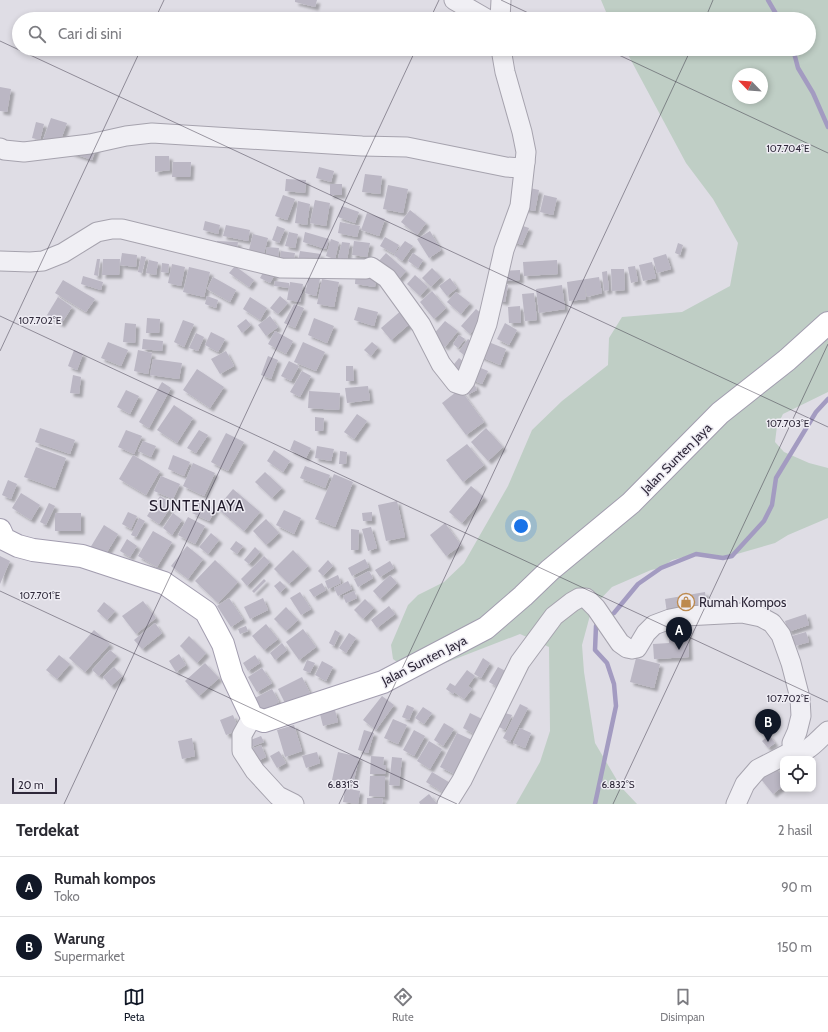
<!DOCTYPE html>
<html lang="id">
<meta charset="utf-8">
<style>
:root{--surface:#fff;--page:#f2f2f3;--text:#2b2b33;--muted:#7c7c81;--line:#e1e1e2;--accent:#111827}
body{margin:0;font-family:Cabin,sans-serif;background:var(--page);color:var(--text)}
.controls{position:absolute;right:12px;bottom:12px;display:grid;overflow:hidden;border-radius:8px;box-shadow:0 2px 6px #0003}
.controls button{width:36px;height:36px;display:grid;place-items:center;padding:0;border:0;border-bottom:1px solid var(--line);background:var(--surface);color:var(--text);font:20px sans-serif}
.compass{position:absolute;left:732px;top:68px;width:36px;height:36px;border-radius:50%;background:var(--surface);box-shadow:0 2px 6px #0003;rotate:295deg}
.scale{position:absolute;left:12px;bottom:10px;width:45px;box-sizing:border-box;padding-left:4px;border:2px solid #2e2839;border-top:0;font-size:11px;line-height:14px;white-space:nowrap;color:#2e2839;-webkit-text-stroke:3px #eeecf3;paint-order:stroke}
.you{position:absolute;left:521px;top:526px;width:14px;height:14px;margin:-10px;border:3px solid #fff;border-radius:50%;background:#1a73e8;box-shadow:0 0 0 6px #1a73e833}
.badge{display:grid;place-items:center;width:26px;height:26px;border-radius:50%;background:var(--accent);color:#fff;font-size:13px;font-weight:700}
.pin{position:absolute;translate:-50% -33px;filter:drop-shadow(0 1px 2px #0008)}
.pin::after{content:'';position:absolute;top:21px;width:14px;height:12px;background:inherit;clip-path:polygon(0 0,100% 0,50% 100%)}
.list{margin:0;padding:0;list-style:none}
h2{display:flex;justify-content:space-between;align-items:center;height:52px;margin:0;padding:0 16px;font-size:17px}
h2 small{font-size:13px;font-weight:400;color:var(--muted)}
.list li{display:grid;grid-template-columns:26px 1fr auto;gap:12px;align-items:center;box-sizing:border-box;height:60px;padding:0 16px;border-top:1px solid var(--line)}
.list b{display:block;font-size:15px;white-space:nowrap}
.list p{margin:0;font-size:13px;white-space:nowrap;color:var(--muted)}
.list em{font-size:13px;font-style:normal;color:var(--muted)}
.icon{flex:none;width:22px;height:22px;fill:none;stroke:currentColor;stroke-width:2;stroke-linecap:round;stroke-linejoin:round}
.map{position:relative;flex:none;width:828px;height:804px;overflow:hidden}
.search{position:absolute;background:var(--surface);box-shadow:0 2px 6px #0003;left:12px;right:12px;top:12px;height:44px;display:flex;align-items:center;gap:10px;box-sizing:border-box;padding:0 14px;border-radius:22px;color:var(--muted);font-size:15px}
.sheet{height:172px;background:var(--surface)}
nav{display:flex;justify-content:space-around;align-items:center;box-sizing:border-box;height:56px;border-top:1px solid var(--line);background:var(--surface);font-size:11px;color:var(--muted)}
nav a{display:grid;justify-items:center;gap:2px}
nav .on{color:var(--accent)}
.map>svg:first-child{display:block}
.green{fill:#bfcec5;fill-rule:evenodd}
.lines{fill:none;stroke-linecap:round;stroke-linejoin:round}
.stream{stroke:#a39bc1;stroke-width:4.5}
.building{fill:#bbb7c4;filter:url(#shadow)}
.minor-casing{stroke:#a6a3ae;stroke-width:21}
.major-casing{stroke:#a29daf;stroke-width:24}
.minor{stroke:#f0eff4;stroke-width:19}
.major{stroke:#fff;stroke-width:22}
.ticks{fill:none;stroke:#2e2839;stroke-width:1;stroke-opacity:0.45}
.labels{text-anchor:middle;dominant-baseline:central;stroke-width:3;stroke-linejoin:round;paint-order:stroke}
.street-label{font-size:13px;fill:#2e2839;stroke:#eeecf3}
.poi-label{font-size:13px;fill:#2e2839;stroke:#eeecf3;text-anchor:start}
.quarter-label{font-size:15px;letter-spacing:1px;fill:#201a2a;stroke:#eeecf3}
.ticks-label{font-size:10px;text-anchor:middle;fill:#2e2839;stroke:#eeecf3;stroke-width:3;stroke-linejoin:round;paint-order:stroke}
</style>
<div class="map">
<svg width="828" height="804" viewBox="0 0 828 804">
<defs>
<filter id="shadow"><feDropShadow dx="3.5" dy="3.5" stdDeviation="1" flood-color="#0004"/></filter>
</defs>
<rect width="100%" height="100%" fill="#dfdde5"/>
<path class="green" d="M601,0h227v392l-45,22 -6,12 -2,16 9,10 25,11 19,5v50l-40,17 -13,8 -52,15 -27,-4 -24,6 -11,8 -10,2 -39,17 -20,21 -10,37 2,27 11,71 26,44 16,17h-121l24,-42 10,-31 -1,-84 -29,-13 -88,34 -28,-1 -11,-8 -2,-14 17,-40 10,-10 26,-13 20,-19 44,-77 24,-56 30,-29 46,-36 1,-27 13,-21 60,-5 48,-26 8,-43 -25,-44 -27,-36 -61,-114h184v-30h-200zM738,74h24v24h-24z"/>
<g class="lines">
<g class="stream">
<polyline points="768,0 779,19"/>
<polyline points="793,49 798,68 813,93 828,127"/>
<polyline points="608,617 614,613 638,584 661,568 696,554 723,558 732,556 764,521 772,505 776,478 816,412 828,399"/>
<polyline points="595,804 616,706 614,684 607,663 595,650 596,626 601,623"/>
</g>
</g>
<g class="building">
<polygon points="295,0 317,0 315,7 295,2"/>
<polygon points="0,87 11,89 7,112 0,111"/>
<polygon points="51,118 67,123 59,145 43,140"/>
<polygon points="36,122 44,124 40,140 32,138"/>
<polygon points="97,146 92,160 69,152"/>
<polygon points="155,156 169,156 170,170 155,172"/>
<polygon points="173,162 191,162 190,177 172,177"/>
<polygon points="319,167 334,171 331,182 316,178"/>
<polygon points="365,174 382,176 380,194 362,192"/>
<polygon points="286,179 306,180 305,193 285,191"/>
<rect x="330" y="184" width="12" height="11"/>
<polygon points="388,185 408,189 403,213 383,209"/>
<polygon points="525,187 539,190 535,211 521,208"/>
<polygon points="283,195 295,199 287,220 275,216"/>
<polygon points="544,195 557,198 553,215 540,212"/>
<polygon points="315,200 330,203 326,226 310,223"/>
<polygon points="298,201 310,204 307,225 295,223"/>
<polygon points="342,206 359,212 355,223 338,217"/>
<polygon points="410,210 426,223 417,235 401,222"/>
<polygon points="367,213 385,219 379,236 361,230"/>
<polygon points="205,221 220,225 218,234 203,230"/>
<polygon points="340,222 360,226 357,237 338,233"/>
<polygon points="514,223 529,228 522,245 508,240"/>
<polygon points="226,225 250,230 248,241 223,236"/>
<polygon points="277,226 285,229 279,243 272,240"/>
<polygon points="430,231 441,250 429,258 417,239"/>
<polygon points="289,232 298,234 295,248 285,246"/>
<polygon points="305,232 329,239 326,249 303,242"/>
<polygon points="253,234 268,238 263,257 248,254"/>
<polygon points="385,237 399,245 394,254 380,246"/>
<polygon points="331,239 339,242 335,259 326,256"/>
<polygon points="217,241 238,242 237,250 217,249"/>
<polygon points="354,241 370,243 367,257 352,255"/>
<polygon points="405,241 413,246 402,261 394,255"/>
<polygon points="342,242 350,243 347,260 338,258"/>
<polygon points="678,243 683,245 680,255 675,253"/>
<polygon points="267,247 279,248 278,258 266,257"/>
<polygon points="281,251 295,253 293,264 280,262"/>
<polygon points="300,251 321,254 318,266 298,262"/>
<polygon points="122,253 137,255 136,267 120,265"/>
<polygon points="386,253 406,271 398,280 378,262"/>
<polygon points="413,253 423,260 418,268 408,261"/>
<polygon points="666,254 671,269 657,273 653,258"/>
<polygon points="141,256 146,257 142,273 138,272"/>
<polygon points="97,259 100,259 98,276 94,275"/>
<polygon points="103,259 120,259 119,275 102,275"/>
<polygon points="149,260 158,262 156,275 146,273"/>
<polygon points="557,260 558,274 524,276 523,262"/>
<polygon points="652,262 656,278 643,281 639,265"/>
<polygon points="162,263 169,264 168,273 161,272"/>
<polygon points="172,264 185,267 181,286 168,283"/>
<polygon points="235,266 254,280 249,287 229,273"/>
<polygon points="635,266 638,281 631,283 628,267"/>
<polygon points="189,267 210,272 204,297 183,292"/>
<polygon points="432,268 441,277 431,287 422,278"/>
<polygon points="265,269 275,274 270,283 260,278"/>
<polygon points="611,269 624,269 625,290 612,291"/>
<polygon points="356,270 376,273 375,287 355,284"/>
<polygon points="520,270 520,280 501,281 501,271"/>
<polygon points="607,271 609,290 604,291 602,272"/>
<polygon points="415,275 428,287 420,296 407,284"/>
<polygon points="83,276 103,282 101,290 81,284"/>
<polygon points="213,277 236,290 230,302 207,289"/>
<polygon points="309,277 320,279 316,296 305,293"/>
<polygon points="599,277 602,293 587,297 584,282 586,299 569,301 567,282"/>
<polygon points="450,278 457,288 447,296 439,286"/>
<polygon points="322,279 339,282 334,307 317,304"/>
<polygon points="63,280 95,299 86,312 55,293"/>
<polygon points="275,281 289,283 289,288 274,286"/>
<polygon points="290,282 303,284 300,302 287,300"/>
<polygon points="500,284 508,285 505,302 497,300"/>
<polygon points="562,285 565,309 539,313 536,289"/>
<polygon points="432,291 446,308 434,319 420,302"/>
<polygon points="456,292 470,303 461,314 447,302"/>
<polygon points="534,293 537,320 525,321 522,294"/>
<polygon points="207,296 218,300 216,308 205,304"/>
<polygon points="280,296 288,303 278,314 270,308"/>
<polygon points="58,297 72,307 61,324 47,315"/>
<polygon points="250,297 267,308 260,320 243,309"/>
<polygon points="294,304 304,308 295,328 284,323"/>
<polygon points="520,306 521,323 509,323 508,307"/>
<polygon points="358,307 378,312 374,326 354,320"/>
<polygon points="403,309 413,321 391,340 381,328"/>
<polygon points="476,309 485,317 470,334 461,326"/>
<polygon points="270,316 278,327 266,336 258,325"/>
<polygon points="147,318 160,319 159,333 146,333"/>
<polygon points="314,318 334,326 327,343 308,335"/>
<polygon points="246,319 251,325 242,333 237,326"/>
<polygon points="183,320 194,324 184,347 174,342"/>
<polygon points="445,321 458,331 445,347 432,336"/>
<polygon points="125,323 136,324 135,343 123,342"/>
<polygon points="505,323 517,330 509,345 497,339"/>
<polygon points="275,331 293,341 286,354 268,344"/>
<polygon points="211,332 225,339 218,352 205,345"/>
<polygon points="196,333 204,337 198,351 189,348"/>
<polygon points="459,335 465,339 458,348 453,344"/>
<polygon points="143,339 163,341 162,351 142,349"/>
<polygon points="468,339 475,344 465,356 459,351"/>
<polygon points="486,341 506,349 500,365 479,356"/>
<polygon points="108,342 128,350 121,366 101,358"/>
<polygon points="303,342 325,352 316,371 294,362"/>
<polygon points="372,342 378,347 371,356 364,350"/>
<polygon points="74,350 83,354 77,370 68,366"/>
<polygon points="138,350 152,353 148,374 134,371"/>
<polygon points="226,351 234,366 220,374 211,359"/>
<polygon points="268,356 278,360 271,379 261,375"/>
<polygon points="459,358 466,364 457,374 450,369"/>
<polygon points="153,359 182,363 179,379 150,375"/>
<polygon points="289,361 299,366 291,381 281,376"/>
<polygon points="346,366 353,366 354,381 346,381"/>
<polygon points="476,366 488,371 482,384 470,379"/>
<polygon points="197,369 224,387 210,408 183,390"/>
<polygon points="302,371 311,376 300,397 290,392"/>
<polygon points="73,375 81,377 79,394 70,393"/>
<polygon points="162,382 171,388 149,428 139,422"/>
<polygon points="474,383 477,390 467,395 464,388"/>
<polygon points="368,386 370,400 347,403 345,388"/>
<polygon points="460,389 484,422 466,435 442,403"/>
<polygon points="126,390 139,396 130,414 117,407"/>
<polygon points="309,391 340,393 339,410 308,408"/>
<polygon points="174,405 193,418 177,443 157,430"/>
<polygon points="357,414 367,421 354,439 344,432"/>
<polygon points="315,417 324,418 323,431 315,431"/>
<polygon points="40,428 75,440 70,454 35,442"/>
<polygon points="486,428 503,447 488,461 471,442"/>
<polygon points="126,430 142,436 134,454 118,447"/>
<polygon points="199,430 208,435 196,453 187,448"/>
<polygon points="226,433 244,442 228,471 211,462"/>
<polygon points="294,440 311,448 306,458 290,450"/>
<polygon points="143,441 156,446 151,457 138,451"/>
<polygon points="467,444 484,465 463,482 446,460"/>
<polygon points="317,446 334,449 331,461 315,458"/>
<polygon points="36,447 66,458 55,488 24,477"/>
<polygon points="274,450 290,461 283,472 267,461"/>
<polygon points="340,451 347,452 346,464 339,464"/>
<polygon points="133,455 160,471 146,495 119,479"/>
<polygon points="173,455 190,462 184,476 168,469"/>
<polygon points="193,463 215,473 204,496 183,486"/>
<polygon points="305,466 330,475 325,488 300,478"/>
<polygon points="265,472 282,488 272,498 255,482"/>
<polygon points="334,474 353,482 335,527 315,519"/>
<polygon points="161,476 180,484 173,499 154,491"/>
<polygon points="8,480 17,484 11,499 2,495"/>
<polygon points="471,486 484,497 462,523 449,512"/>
<polygon points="233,489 260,512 244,531 217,508"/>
<polygon points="21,493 40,505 31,520 12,508"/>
<polygon points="160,496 173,504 159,524 147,516"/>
<polygon points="199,500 216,509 209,521 192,513"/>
<polygon points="397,501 405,537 386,541 378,505"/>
<polygon points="49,503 55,506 46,525 40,522"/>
<polygon points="284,510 301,518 294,534 276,525"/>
<polygon points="128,512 137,516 131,529 122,524"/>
<polygon points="372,512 372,521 363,521 362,513"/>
<rect x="55" y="513" width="26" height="18"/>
<polygon points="173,513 182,520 172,535 163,528"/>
<polygon points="188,517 205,526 195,544 178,535"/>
<polygon points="139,518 145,521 136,537 131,535"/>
<polygon points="266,519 279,533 266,545 253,531"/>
<polygon points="445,523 461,545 446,556 430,535"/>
<polygon points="104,525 118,534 104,557 90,548"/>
<polygon points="371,527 377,548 368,551 362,529"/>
<polygon points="351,529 359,530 358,550 351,550"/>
<polygon points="153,531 172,542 157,567 138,556"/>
<polygon points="211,533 219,540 208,554 199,547"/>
<polygon points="127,539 137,546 130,557 120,551"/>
<polygon points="236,541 243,546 237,554 230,549"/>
<polygon points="187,546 203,559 188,579 171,566"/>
<polygon points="255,547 260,552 249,564 244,560"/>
<polygon points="293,550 308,566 289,584 274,569"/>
<polygon points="0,556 10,561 0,584"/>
<polygon points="264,556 270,562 247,586 241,579"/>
<polygon points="365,559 369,567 352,576 348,568"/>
<polygon points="215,560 238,582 218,603 195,581"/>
<polygon points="328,560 333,566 323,576 318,571"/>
<polygon points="390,561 394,568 380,577 375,570"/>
<polygon points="369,571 373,578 358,587 354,579"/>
<polygon points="338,575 341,583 328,589 325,581"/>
<polygon points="390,575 397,583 380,599 373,591"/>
<polygon points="264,579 266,581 254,593 252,591"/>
<polygon points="280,581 286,587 280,593 274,586"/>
<polygon points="348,581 352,589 338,596 334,588"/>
<polygon points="322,583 326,590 314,597 309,590"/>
<polygon points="354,591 357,598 346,603 343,596"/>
<polygon points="300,592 311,609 301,615 290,598"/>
<polygon points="705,592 707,606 667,613 665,599"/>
<polygon points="229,598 243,619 231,627 217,606"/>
<polygon points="263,598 268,610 250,619 244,607"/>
<polygon points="365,599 374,608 363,619 354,610"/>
<polygon points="143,601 156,618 136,634 122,616"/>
<polygon points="104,602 115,611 107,620 97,611"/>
<polygon points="389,606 395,614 377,628 371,620"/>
<polygon points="286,607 298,620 286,631 274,619"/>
<polygon points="806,614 809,625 788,632 785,621"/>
<polygon points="155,623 162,633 142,649 134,640"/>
<polygon points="266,624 278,639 264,650 252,636"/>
<polygon points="246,626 248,631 240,634 238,629"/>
<polygon points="303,629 316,647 299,660 286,642"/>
<polygon points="94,630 110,644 85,672 69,658"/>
<polygon points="335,630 340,633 334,646 329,643"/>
<polygon points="806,632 809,642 795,646 792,636"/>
<polygon points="349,633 356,638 346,653 339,648"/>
<polygon points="688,633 689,657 654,659 653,644 669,643 669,634"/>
<polygon points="189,636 206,653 197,663 180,646"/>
<polygon points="282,643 287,650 275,660 270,653"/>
<polygon points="110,650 117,656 99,676 92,670"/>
<polygon points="179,654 186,665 176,672 169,661"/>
<polygon points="59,655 70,664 57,679 46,670"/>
<polygon points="255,655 260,663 248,671 243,663"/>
<polygon points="483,658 490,663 481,678 474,674"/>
<polygon points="636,658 660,664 654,688 630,682"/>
<polygon points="307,660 315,663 310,673 303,670"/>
<polygon points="322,661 333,667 326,681 315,675"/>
<polygon points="205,663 219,678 199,696 185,681"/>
<polygon points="114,667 122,676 111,686 103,677"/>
<polygon points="498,667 509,673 499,688 489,682"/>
<polygon points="262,668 272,683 257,692 248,677"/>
<polygon points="467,670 475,676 468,686 472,689 464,699 454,692 453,694 446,689 450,683 455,686"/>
<polygon points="302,677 310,693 286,705 278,689"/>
<polygon points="272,689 279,702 263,711 255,698"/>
<polygon points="382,696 394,705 376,730 363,720"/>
<polygon points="520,704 528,708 510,742 503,738"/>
<polygon points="407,705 414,708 409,720 402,717"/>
<polygon points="423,707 432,713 424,724 415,718"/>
<polygon points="335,710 338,722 323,726 320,714"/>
<polygon points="470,713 484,720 476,735 463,728"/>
<polygon points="505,713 512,715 505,730 499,727"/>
<polygon points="233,715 239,730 226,735 220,720"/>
<polygon points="393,719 407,725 398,744 384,738"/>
<polygon points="444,723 454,729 443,746 434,740"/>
<polygon points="294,725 302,751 285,757 277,730"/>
<polygon points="520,728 531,733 525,748 513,743"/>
<polygon points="364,730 374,733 368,753 358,750"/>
<polygon points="414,730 425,736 414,756 403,750"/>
<polygon points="457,733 474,741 456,775 440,767"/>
<polygon points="769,735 775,743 768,748 762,741"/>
<polygon points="261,736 264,742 251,747 248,741"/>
<polygon points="192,738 195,756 182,759 178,741"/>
<polygon points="429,741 442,749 430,769 417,761"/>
<polygon points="261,745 266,757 252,764 247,751"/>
<polygon points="279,751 286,763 277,768 270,756"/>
<polygon points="317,752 320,763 306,768 302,756"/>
<polygon points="338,752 359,757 353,785 332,780"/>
<polygon points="371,756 384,757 383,765 386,765 385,774 370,774"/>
<polygon points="392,757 402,758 399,786 389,785"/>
<polygon points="774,766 783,777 783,786 773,794 760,778"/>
<polygon points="432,772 452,784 446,794 426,782"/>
<polygon points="370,776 385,776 385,797 369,796"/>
<polygon points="345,788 360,791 358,804 343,802"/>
<polygon points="429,794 437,804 420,804 419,802"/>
<polygon points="367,798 383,798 382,804 367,804"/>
</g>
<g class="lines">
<g class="minor-casing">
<g id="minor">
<polyline points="454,0 487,19"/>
<polyline points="500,19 501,0"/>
<polyline points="0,148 4,150 24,152 90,144 126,136 152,133 362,146 407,147 506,167 522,168 525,162 526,152 522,132 505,72 501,49"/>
<polyline points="0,261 30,262 43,261 63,253 97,232 112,229 122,229 281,268 366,269 371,267 387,278 421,325 441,364 456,383 462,385 465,381 487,324 504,250 520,206 525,162"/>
<polyline points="252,717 242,735 242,751 255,771 278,796 294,804"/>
<polyline points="447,804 462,780 520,662 554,616 572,602 579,598 586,598 596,608 620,643 627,648 632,649 637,648 646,633 654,625 670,619 685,616 742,613 761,617 772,623 781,635 791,663 800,698 801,716 797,732 792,743 793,751"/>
<path d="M736,804l9,-20 13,-15 35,-18c13,6 26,-13 35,-20"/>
</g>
</g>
<g class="major-casing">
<polyline id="major" points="0,530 4,539 18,546 33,550 82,556 164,583 206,612 223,644 232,675 252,717 264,721 383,682 486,628 523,596 550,570 631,503 720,413 787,360 828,323"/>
</g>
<use href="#minor" class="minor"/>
<use href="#major" class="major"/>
</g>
<path class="ticks" d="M501,0l40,19M155,19l9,-19M430,19l9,-19M705,19l8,-19M0,41l828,386M606,49l222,104M0,316l828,386M0,351l141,-302M0,591l457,213M64,804l352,-755M339,804l352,-755M613,804l215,-460"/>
<defs>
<g id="shop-ring" transform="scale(0.9)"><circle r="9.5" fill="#eeecf3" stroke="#bd8a4e" stroke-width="1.5"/><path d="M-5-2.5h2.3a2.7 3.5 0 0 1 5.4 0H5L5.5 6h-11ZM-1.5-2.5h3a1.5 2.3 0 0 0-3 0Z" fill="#bd8a4e"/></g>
</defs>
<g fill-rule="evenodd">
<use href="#shop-ring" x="686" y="602"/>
</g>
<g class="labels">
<g class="street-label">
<text transform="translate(676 458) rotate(-45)">Jalan Sunten Jaya</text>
<text transform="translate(424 660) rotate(-27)">Jalan Sunten Jaya</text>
</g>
<g class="poi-label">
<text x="699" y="602">Rumah Kompos</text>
</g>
<g class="quarter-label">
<text x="197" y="506">SUNTENJAYA</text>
</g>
</g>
<g class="ticks-label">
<text x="788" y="152">107.704°E</text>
<text x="40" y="324">107.702°E</text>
<text x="788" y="427">107.703°E</text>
<text x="40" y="599">107.701°E</text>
<text x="788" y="702">107.702°E</text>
<text x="343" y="788">6.831°S</text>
<text x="618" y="788">6.832°S</text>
</g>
</svg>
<div class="controls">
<button><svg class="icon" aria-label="locate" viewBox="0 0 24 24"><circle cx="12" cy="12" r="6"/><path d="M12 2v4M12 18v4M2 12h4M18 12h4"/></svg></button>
</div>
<svg class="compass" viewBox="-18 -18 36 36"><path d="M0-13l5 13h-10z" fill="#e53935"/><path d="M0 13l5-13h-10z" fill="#7c7c81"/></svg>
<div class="scale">20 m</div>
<div class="you"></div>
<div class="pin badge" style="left:679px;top:650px">A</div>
<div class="pin badge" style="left:768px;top:742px">B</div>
<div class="search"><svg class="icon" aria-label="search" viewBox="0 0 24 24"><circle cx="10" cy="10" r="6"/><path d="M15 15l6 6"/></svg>Cari di sini</div>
</div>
<section class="sheet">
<h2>Terdekat<small>2 hasil</small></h2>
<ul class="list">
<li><span class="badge">A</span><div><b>Rumah kompos</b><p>Toko</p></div><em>90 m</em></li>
<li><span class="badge">B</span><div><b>Warung</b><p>Supermarket</p></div><em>150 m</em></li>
</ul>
</section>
<nav>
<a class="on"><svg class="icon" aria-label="map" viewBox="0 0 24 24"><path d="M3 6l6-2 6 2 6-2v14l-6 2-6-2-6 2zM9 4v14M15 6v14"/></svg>Peta</a>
<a><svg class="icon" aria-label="directions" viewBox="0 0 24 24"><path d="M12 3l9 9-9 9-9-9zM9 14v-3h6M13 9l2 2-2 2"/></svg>Rute</a>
<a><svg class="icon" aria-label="saved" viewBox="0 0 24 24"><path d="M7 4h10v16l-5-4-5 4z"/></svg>Disimpan</a>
</nav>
